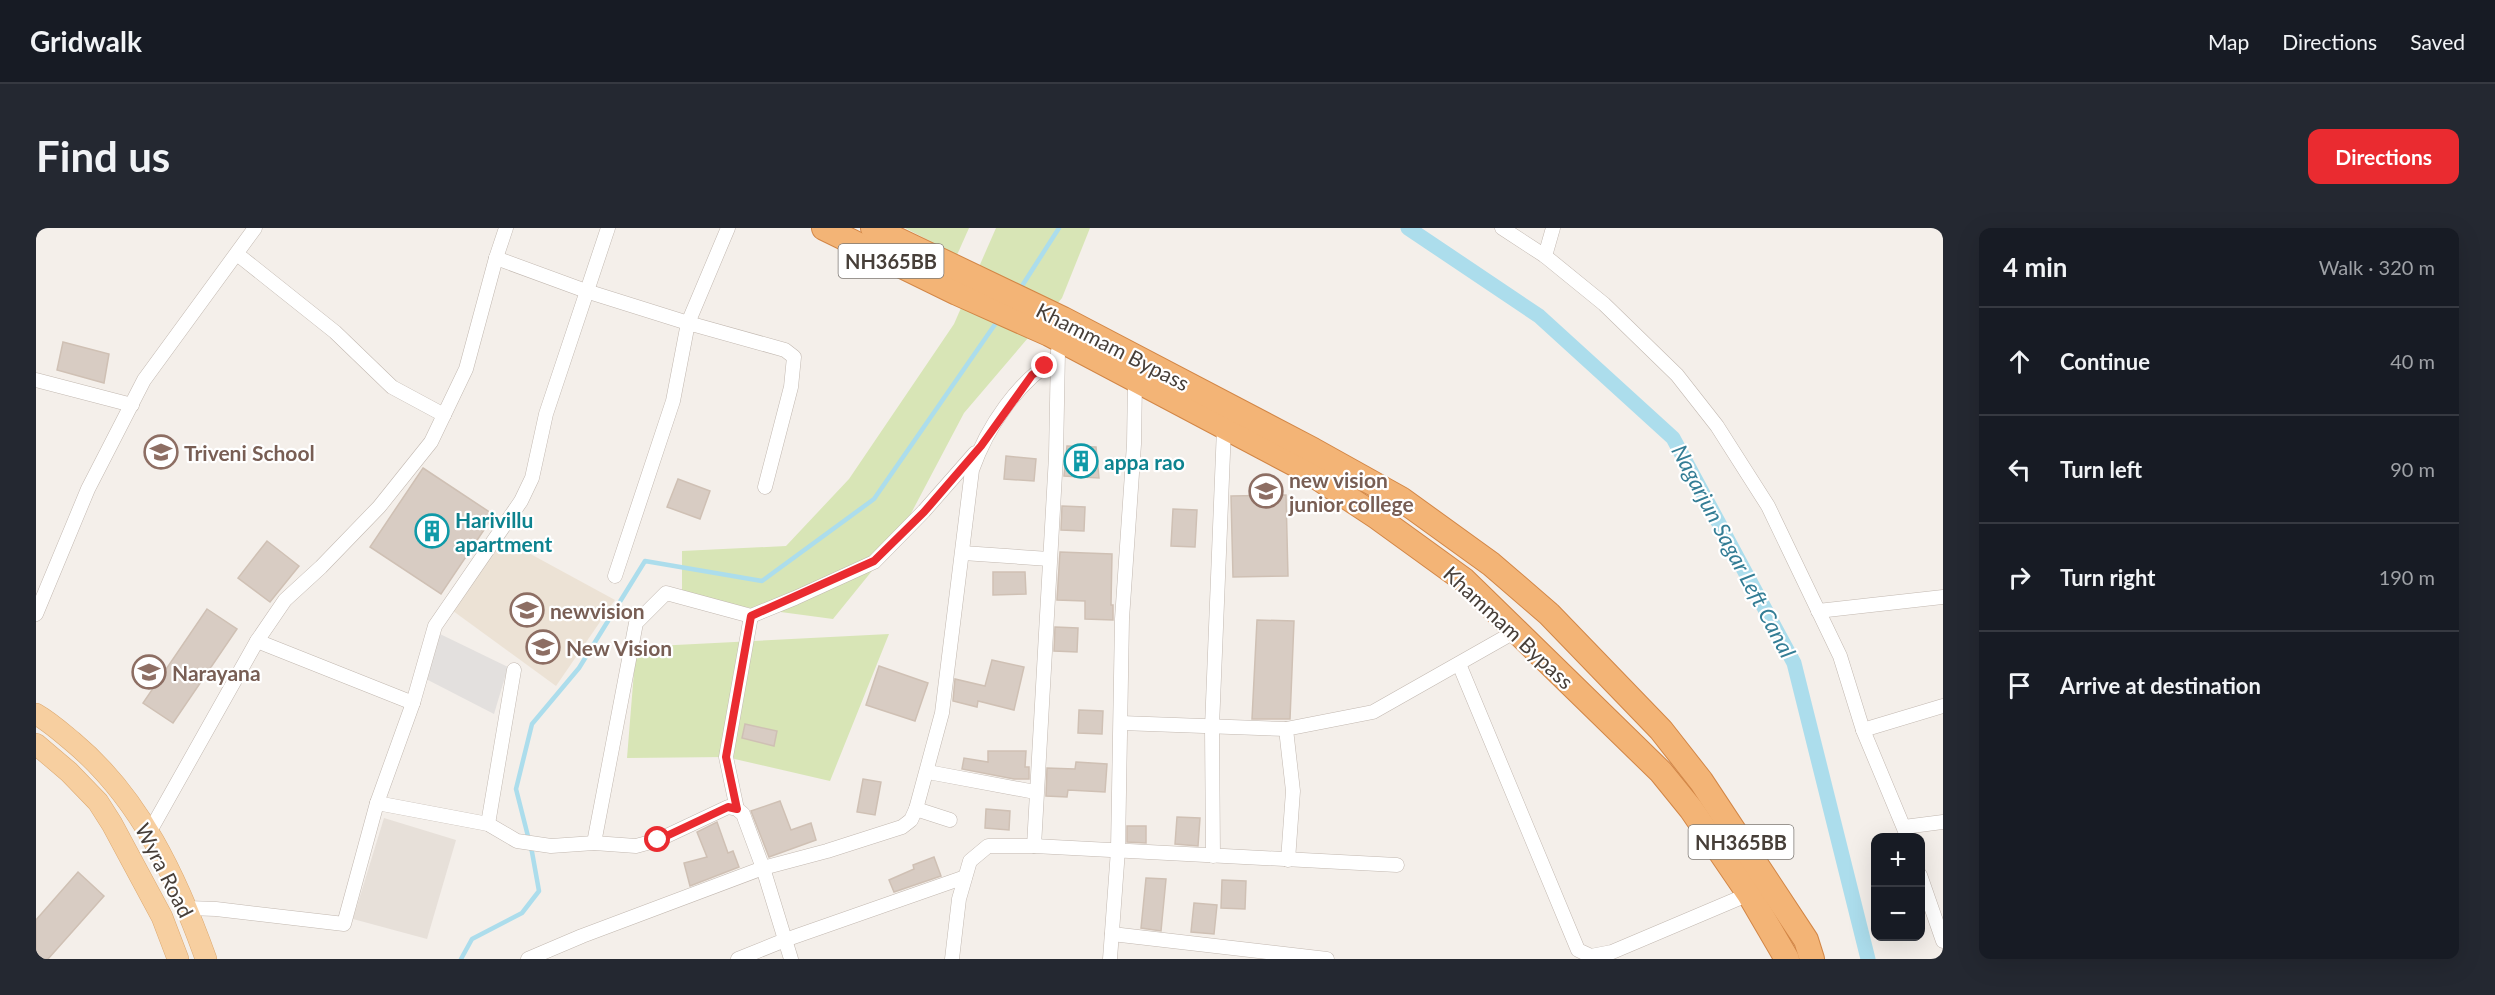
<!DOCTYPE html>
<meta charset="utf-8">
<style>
:root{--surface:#171b24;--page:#242831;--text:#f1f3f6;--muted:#9ea1a6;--line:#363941;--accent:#ea2b30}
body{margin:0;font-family:Lato,sans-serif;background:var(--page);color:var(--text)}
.controls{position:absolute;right:18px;bottom:18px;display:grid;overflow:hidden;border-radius:12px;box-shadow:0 6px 24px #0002}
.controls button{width:54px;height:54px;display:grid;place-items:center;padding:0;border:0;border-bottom:2px solid var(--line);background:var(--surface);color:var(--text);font:30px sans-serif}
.stop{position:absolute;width:18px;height:18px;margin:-14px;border:4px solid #ea2b30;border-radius:50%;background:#fff}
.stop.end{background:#ea2b30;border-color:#fff;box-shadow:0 2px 6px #0008}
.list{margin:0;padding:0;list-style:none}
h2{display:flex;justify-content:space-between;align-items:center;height:78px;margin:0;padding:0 24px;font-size:26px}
h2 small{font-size:20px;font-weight:400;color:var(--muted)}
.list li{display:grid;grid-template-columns:39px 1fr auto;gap:18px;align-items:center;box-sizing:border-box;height:108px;padding:0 24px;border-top:2px solid var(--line)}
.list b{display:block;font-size:22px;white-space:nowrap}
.list em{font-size:20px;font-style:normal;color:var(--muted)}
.icon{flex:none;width:33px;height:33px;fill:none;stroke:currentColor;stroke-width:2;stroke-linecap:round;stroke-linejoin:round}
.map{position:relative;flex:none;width:1907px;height:731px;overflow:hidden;border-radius:12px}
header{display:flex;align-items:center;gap:36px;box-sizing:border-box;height:84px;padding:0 30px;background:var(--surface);border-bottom:2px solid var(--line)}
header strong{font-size:28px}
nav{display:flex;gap:33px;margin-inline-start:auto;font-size:21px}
.intro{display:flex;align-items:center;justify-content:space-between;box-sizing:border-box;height:144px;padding:0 36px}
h1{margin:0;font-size:42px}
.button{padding:15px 27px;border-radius:12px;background:var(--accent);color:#fff;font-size:21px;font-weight:700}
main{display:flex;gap:36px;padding:0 36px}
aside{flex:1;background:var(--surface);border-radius:12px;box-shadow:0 6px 24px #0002}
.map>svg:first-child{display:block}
.residential{fill:#e7e0d9}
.education{fill:#ece2d5}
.green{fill:#d8e5b6}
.parking{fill:#e3e0de}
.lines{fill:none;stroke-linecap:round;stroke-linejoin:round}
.stream{stroke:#acddec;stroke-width:4.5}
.canal{stroke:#acddec;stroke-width:15}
.building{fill:#d8ccc3;stroke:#cfc0b4;stroke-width:1.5}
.street-casing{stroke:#c2b8b0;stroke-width:15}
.primary-casing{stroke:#dca971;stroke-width:22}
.highway-casing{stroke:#d28646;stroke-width:26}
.street{stroke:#fff;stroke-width:14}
.primary{stroke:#f7cfa0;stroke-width:21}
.highway{stroke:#f3b476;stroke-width:24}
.route{stroke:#ea2b30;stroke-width:8}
.labels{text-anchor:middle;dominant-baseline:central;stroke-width:4.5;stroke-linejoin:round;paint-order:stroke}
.shield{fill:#fff;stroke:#7e7974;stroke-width:1.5}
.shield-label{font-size:20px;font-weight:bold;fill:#473f39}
.street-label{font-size:21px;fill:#473f39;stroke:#fff}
.education-label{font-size:21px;font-weight:bold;fill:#785e54;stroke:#fff;text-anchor:start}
.culture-label{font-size:21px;font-weight:bold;fill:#0d838f;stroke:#fff;text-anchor:start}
.water-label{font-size:22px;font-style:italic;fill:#337d95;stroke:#fff}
</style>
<header>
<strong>Gridwalk</strong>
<nav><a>Map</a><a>Directions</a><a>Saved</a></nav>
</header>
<div class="intro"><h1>Find us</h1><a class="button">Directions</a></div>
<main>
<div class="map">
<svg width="1907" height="731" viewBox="0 0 1907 731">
<rect width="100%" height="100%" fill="#f4efea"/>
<polygon class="residential" points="348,590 420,612 391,711 317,691"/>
<polygon class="education" points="456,305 579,372 520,458 413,380"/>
<g class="green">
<polygon points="869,0 933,0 921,27"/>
<polygon points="960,0 1054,0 1026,70 928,185 861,312 797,391 646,371 646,323 750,318 813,251 918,96"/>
<polygon points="853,406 794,553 690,529 591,530 600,419"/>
</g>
<polygon class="parking" points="404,406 472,439 458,486 390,451"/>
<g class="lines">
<g class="stream">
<polyline points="984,61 1023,0"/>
<polyline points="425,731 436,711 486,685 503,663 496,624 480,561 496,496 543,440 609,333 726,353 838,271 962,92"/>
</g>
<polyline class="canal" points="1372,0 1503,88 1637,210 1758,435 1832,731"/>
</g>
<g class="building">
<polygon points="27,114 73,126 68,155 21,142"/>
<polygon points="1031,218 1060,219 1063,250 1028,248"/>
<polygon points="970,228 1000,231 998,253 968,251"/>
<polygon points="387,240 458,287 405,366 334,319"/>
<polygon points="642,251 674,263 664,291 631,279"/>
<polygon points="1250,267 1252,348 1197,349 1195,268"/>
<polygon points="1026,278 1049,279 1048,303 1025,302"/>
<polygon points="1137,281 1161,282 1159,319 1135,318"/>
<polygon points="231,313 263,338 234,374 202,350"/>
<polygon points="1024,324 1076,326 1075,377 1077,377 1077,392 1049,391 1049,373 1021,372"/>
<polygon points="957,344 989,344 990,366 957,367"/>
<polygon points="171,381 201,401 137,495 107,475"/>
<polygon points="1221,392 1258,393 1254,491 1216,491"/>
<polygon points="1019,399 1042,400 1041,424 1018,423"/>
<polygon points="956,432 988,439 978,482 942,473 941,479 917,473 919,451 949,458"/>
<polygon points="843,438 892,455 879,493 830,477"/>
<polygon points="1043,482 1067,483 1066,506 1042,505"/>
<polygon points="709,496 741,503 738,518 706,510"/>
<polygon points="952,523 990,523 989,539 993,539 993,551 978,551 926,541 928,530 952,534"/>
<polygon points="1040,534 1071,536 1069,564 1032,562 1031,569 1010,568 1011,540 1039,541"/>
<polygon points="827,551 845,554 839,587 821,584"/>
<polygon points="744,573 755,602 775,595 780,612 733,629 715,583"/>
<polygon points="950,581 974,583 973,602 949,600"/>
<polygon points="1141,589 1164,590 1162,618 1139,616"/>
<polygon points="681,594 692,625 697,623 703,639 654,658 648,635 671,629 661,604"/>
<polygon points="1091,598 1110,598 1110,615 1091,614"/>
<polygon points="898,629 905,648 858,664 853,652 878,641 877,637"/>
<polygon points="42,644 68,668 12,731 0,731 0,692"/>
<polygon points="1110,650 1130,651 1125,703 1105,700"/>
<polygon points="1186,652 1210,653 1209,681 1185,680"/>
<polygon points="1158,675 1181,677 1178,706 1155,704"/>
</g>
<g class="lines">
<g class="street-casing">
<g id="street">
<polyline points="1466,0 1509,28 1568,76 1641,147 1681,198 1732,278 1804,428 1827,502 1872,610"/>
<polyline points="201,26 299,104 356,159 408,187"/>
<polyline points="1509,28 1517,0"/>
<polyline points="460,30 550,63 652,95 692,0"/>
<polyline points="0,152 96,177"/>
<polyline points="927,325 1013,331"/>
<polyline points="579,348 637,173 652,95 749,122 758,129 755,159 729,259"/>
<polyline points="1782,383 1907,369"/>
<polyline points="0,386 52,261 108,152 219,0"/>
<polyline points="221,413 377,475"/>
<polyline points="1423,436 1542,722 1555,728 1576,724 1713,666"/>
<polyline points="1085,495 1250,501"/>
<polyline points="1827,502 1907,478"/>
<polyline points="892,544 999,564"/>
<polyline points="341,575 452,596 481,613 515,618 558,615 600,618 622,612 692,579 701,581 707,586 727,640 755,731"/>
<polyline points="701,581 690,529 715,388"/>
<polyline points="880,581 914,592"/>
<polyline points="452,596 478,442"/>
<polyline points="1868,599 1907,594"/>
<polyline points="114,603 221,413 249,372 285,339 343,279 395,214 430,141 460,30 470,0"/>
<polyline points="558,615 600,395 630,365 715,388 759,370 838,334 888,283 939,225"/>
<polyline points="998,618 1020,228 1022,123"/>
<polyline points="1177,628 1176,499 1188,200"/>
<polyline points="1252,632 1257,563 1250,501 1337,484 1480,403"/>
<polyline points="1884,647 1907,713"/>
<polyline points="152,680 180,681 308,696 341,575 377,475 399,398 485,273 496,250 510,186 572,0"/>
<polyline points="1076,706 1291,731"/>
<path d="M492,731l54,-23 181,-68 64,-17 75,-24 9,-7 5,-11 26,-96 30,-243c15,-43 46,-89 85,-112"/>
<polyline points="702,731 749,712 929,649"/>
<polyline points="916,731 923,671 934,633 952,618 998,618 1361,637"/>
<polyline points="1074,731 1082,622 1086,391 1098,216 1099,153"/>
</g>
</g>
<g class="primary-casing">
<g id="primary">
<path d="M0,486c14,8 25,18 37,28 67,56 104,136 133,217"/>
<polyline points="0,516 33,544 62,574 76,596 126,689 142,731"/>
</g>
</g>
<g class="highway-casing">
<g id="highway">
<polyline points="788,0 921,65 1013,106 1270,242 1341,289 1428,352 1625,544 1655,581 1713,666 1751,731"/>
<polyline points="837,0 1027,91 1277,222 1365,271 1455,336 1513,386 1625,502 1665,553 1770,712 1776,731"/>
</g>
</g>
<use href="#street" class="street"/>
<use href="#primary" class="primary"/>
<use href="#highway" class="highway"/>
</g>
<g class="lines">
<polyline class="route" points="622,612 692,579 701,581 690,529 715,388 838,333 888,284 945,218 996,147 1009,138"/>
</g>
<defs>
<g id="school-ring" transform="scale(1.725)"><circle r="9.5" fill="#fff" stroke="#8d6e63" stroke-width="1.5"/><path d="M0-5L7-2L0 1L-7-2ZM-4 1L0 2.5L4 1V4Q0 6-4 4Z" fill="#8d6e63"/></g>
<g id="building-ring" transform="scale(1.725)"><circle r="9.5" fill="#fff" stroke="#0f9aa8" stroke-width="1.5"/><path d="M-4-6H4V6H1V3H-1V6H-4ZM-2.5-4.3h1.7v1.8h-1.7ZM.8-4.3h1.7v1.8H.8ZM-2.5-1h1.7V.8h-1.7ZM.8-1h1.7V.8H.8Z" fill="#0f9aa8"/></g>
<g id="university-ring" transform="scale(1.725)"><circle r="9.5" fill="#fff" stroke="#8d6e63" stroke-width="1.5"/><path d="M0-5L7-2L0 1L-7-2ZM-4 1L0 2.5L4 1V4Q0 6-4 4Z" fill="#8d6e63"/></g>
</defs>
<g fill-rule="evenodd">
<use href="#school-ring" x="125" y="224"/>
<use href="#building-ring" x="1045" y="233"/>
<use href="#university-ring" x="1230" y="263"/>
<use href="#building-ring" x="396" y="303"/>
<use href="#school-ring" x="491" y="382"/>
<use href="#school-ring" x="507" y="419"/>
<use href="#university-ring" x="113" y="444"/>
</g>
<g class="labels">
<g class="shield">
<rect x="802.5" y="16" width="105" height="34" rx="4.5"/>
<rect x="1652.5" y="597" width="105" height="34" rx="4.5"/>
</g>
<g class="shield-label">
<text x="855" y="33">NH365BB</text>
<text x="1705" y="614">NH365BB</text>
</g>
<g class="street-label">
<text transform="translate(1077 118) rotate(27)">Khammam Bypass</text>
<text transform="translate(1473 399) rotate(43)">Khammam Bypass</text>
<text transform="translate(129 642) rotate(63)">Wyra Road</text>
</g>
<g class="education-label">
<text x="148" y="224">Triveni School</text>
<text x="1253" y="251">new vision<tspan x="1253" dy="24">junior college</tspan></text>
<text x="514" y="382">newvision</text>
<text x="530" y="419">New Vision</text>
<text x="136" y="444">Narayana</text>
</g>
<g class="culture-label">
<text x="1068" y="233">appa rao</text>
<text x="419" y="291">Harivillu<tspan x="419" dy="24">apartment</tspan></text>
</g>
<g class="water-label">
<text transform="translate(1698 323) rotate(62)">Nagarjun Sagar Left Canal</text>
</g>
</g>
</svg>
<div class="controls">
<button>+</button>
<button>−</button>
</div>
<div class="stop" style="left:622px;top:612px"></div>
<div class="stop end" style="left:1009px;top:138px"></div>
</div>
<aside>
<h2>4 min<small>Walk · 320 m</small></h2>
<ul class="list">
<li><svg class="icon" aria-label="ahead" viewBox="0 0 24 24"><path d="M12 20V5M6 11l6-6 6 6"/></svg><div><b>Continue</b></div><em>40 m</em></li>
<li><svg class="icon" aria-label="left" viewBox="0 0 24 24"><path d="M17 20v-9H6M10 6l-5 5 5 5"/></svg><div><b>Turn left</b></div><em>90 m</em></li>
<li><svg class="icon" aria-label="right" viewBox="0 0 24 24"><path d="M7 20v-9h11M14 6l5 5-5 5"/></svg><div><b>Turn right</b></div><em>190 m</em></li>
<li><svg class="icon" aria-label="arrive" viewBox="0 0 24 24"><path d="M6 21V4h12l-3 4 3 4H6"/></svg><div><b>Arrive at destination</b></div></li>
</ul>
</aside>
</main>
